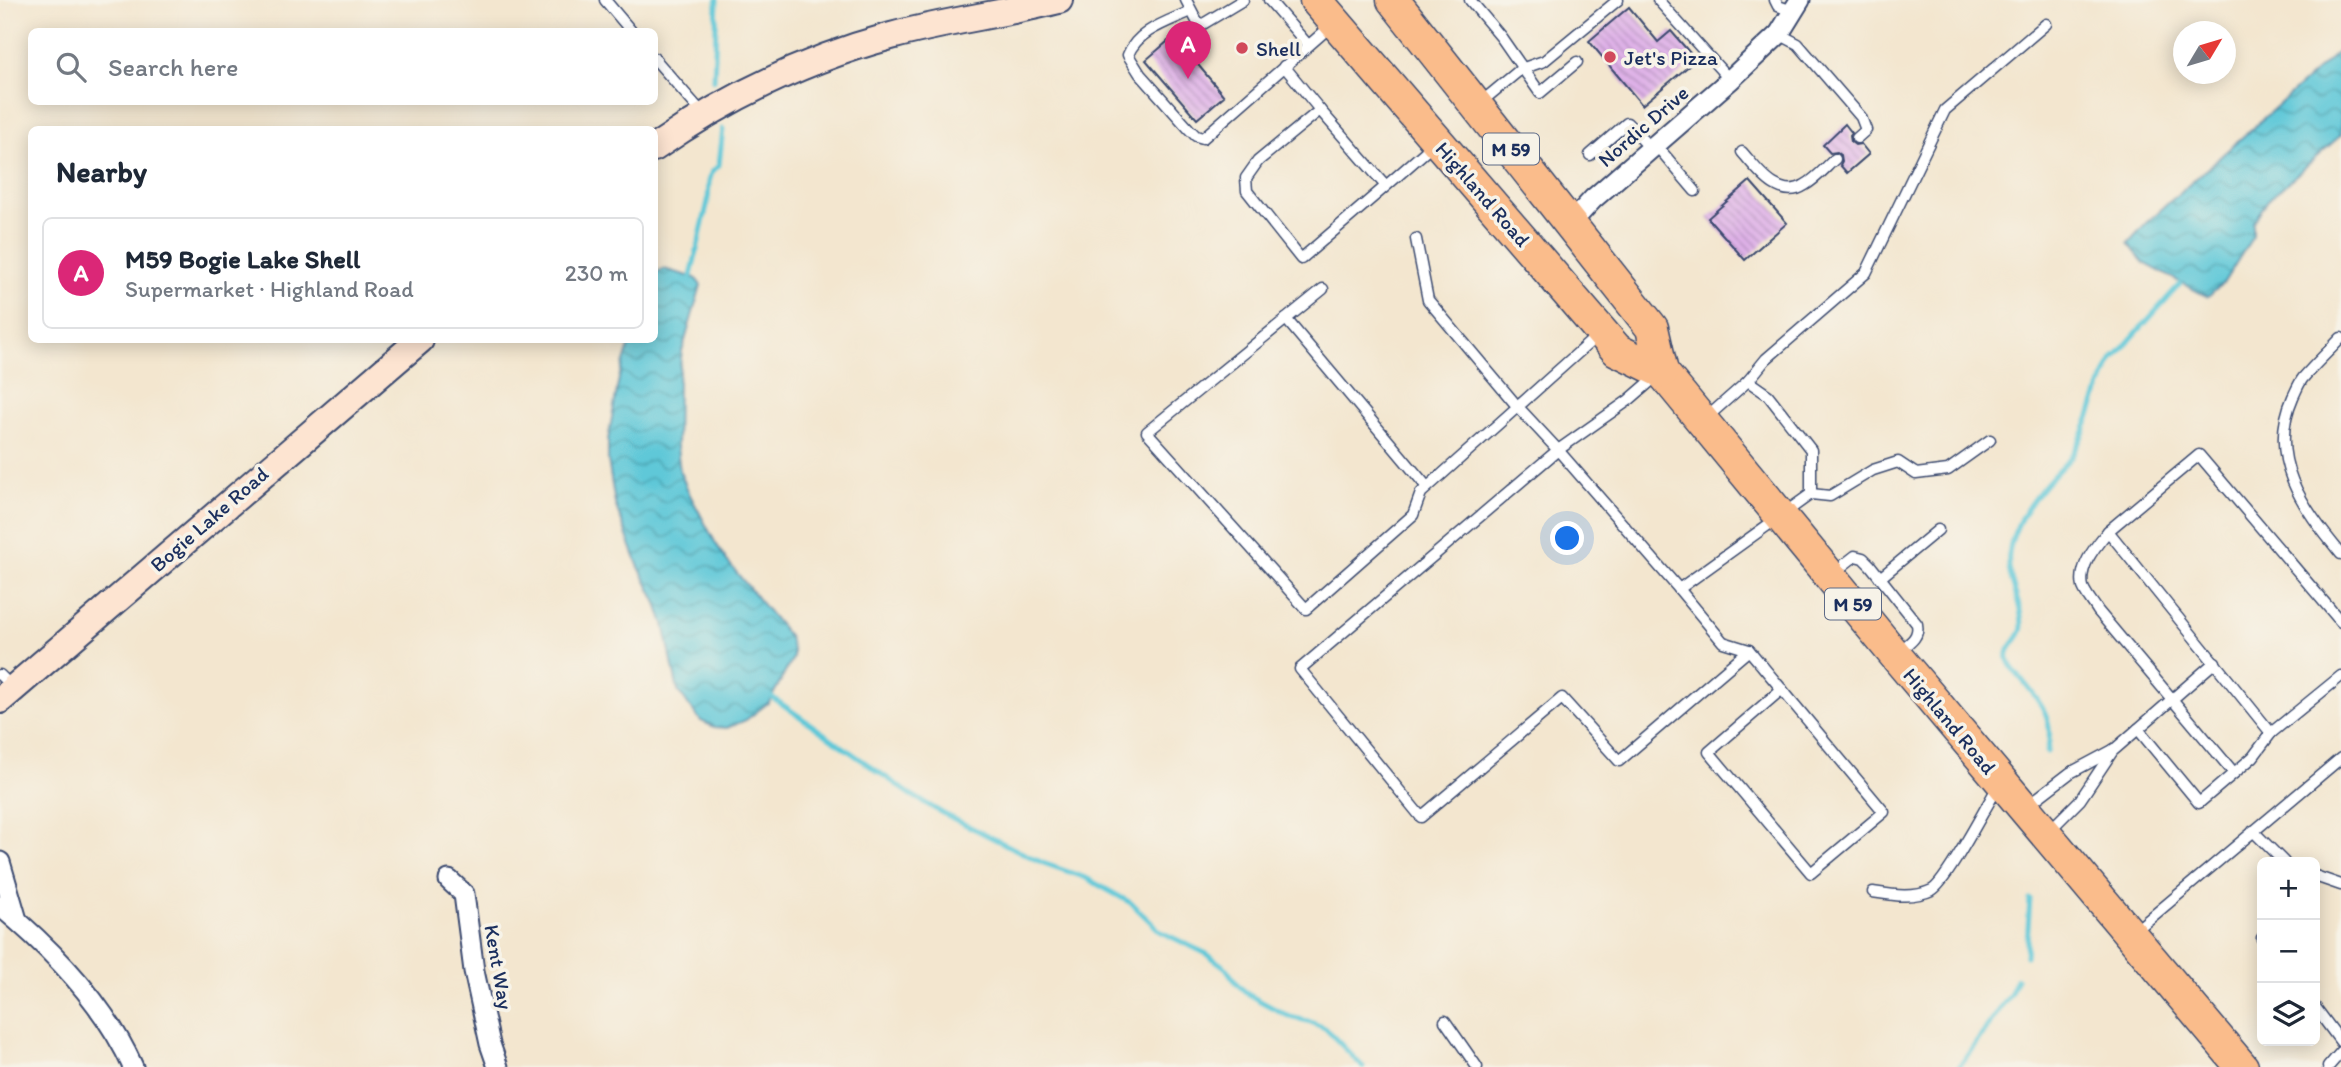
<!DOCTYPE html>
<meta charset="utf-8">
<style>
:root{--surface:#fff;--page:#f2f2f3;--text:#1f2937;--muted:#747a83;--line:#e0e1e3;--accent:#db2777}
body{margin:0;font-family:Itim,sans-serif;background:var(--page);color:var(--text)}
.controls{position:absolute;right:21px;bottom:21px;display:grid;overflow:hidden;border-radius:10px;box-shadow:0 4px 18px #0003}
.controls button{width:63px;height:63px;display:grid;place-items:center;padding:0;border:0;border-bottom:2px solid var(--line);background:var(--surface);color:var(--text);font:35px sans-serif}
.compass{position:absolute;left:2173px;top:21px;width:63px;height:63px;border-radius:50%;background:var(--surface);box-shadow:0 4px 18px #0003;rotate:52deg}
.you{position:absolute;left:1568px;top:539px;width:24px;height:24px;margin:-18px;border:5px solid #fff;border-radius:50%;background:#1a73e8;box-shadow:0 0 0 10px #1a73e833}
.badge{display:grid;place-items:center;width:46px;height:46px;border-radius:50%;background:var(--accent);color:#fff;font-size:23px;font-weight:700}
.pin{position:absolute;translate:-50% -58px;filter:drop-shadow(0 2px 4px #0008)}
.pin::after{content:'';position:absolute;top:37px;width:24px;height:21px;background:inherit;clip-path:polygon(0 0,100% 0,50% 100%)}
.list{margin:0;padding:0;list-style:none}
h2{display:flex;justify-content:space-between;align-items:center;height:91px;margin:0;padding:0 28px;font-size:30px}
h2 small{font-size:23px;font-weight:400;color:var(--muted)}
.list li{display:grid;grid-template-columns:46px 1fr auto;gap:21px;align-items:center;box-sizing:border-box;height:112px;margin:0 14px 14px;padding:0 14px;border:2px solid var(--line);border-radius:10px}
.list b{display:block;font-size:26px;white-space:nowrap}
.list p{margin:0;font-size:23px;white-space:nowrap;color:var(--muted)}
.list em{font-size:23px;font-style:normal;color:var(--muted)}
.icon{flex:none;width:38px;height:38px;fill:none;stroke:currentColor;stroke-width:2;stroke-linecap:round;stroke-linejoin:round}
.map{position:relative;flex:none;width:2341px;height:1067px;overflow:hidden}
.search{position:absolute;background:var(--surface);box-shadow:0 4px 18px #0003;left:28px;top:28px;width:630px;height:77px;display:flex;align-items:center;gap:18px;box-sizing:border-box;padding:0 24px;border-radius:10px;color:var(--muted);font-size:26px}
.panel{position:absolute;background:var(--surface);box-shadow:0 4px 18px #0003;left:28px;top:126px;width:630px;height:217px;border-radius:10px}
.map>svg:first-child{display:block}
.water{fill:url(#water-waves);stroke:#3c7c9b;stroke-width:2}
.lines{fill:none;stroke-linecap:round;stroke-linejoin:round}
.stream{stroke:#5ec8d8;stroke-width:5}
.building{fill:url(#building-back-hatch)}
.service-casing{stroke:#3b4a6f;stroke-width:13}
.minor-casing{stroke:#3b4a6f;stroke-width:23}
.secondary-casing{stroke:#3b4a6f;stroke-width:30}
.trunk-casing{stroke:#3b4a6f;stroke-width:35}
.service{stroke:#fff;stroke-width:10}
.minor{stroke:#fff;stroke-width:19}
.secondary{stroke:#fde4d1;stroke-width:26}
.trunk{stroke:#fabc8b;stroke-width:32}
.poi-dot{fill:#d1495b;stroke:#f7f3e8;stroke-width:2.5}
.labels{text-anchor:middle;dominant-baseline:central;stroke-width:7;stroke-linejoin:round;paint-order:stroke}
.shield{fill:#f7f3e8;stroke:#5d6a87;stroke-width:2}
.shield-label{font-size:19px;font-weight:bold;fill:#1b2f5e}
.poi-label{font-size:21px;fill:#1b2f5e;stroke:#f7f3e8;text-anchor:start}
.street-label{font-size:21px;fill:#1b2f5e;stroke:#f7f3e8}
</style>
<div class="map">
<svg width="2341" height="1067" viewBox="0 0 2341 1067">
<defs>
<pattern id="water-waves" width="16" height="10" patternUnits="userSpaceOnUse" patternTransform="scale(1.75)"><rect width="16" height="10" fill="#5ec8d8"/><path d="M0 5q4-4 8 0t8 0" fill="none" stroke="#4da3b2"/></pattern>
<pattern id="building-back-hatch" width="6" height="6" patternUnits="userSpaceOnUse" patternTransform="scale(1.75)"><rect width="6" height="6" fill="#dfb1e8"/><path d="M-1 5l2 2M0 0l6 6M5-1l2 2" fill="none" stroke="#b490bf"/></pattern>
</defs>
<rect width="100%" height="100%" fill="#f7f3e8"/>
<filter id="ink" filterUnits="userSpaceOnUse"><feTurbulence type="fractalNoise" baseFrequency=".0143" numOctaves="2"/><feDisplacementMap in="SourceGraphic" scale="14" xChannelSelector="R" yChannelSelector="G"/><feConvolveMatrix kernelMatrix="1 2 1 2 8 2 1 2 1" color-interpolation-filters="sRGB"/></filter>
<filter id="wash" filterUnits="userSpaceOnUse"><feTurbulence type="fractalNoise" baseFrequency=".00686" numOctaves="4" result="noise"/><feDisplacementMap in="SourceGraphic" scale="28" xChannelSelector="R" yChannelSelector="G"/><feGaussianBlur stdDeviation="1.57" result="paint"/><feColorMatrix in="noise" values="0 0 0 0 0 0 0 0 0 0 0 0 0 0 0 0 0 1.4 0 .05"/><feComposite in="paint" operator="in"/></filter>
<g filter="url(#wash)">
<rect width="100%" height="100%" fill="#f3e6cf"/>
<g class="water">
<polygon points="2341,49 2341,135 2268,200 2253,222 2253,236 2224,282 2208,297 2144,263 2128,243 2146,223"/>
<polygon points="664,269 695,278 701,285 682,351 678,380 677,447 680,472 690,495 715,542 727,561 782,628 789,638 793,652 793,658 769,702 746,720 727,728 714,727 701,721 678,691 664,624 656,601 638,565 615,504 608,460 608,440 619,378 631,340 654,340 655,273"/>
</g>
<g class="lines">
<g class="stream">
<polyline points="714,80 717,0"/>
<polyline points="691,276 708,201 709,182 712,172 719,165 723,129"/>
<polyline points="772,697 910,794 942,813 1043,863 1086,878 1131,903 1161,932 1207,954 1226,968 1237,984 1249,995 1290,1017 1308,1021 1325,1028 1363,1067"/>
<path d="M2047,752c8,-31 -4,-47 -24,-71 -5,-6 -13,-13 -15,-22 -3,-13 14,-20 14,-33 0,-25 -16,-47 -13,-72 4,-31 24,-56 44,-78 7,-8 16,-15 21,-24 17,-30 23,-64 39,-93l67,-75"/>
<polyline points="2026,956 2030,899"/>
<polyline points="1959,1067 2010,995 2017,979"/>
</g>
</g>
<g id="blocks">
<g class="building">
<polygon points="1629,7 1658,42 1671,31 1696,60 1642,105 1589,41"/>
<polygon points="1174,36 1224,96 1197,119 1146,60"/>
<polygon points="1845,124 1852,133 1850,136 1851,142 1855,145 1861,144 1869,154 1847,173 1840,165 1842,161 1841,155 1837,152 1830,153 1823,145"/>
<polygon points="1750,181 1787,223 1745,260 1708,218"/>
</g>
</g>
</g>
<g filter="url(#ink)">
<use href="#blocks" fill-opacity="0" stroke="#3b4a6f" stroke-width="2"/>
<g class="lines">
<g class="service-casing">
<g id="service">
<polyline points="605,0 632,32"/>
<polyline points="1186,0 1198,23 1203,24 1243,0"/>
<polyline points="1269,0 1308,45"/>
<polyline points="1470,0 1501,37 1540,93 1577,62"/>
<polyline points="1658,0 1730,80"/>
<polyline points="1775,0 1778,6 1793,11"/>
<path d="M1191,11c-21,10 -54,19 -63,44l12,19 49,55 7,7 7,2 129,-113"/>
<polyline points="1779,34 1798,44 1861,117 1866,130 1857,138"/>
<polyline points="654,58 704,115"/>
<polyline points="1284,66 1320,110"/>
<polyline points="1480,103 1521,69 1544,61 1618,0"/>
<polyline points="1656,145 1695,191"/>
<path d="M1742,152c15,17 37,50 63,33 11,-6 21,-18 30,-26"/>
<polyline points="1590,155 1627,123 1651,149"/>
<polyline points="1386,186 1320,110 1258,161 1246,178 1247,191 1301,259 1386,186 1434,144"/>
<polyline points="1416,239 1428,300 1517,406 1558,450 1629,400 1659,374"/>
<polyline points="1323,289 1147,432 1306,609 1413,515 1421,493 1598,335"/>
<polyline points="1286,319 1427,487"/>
<path d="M2341,338c-12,13 -26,26 -38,40 -4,5 -7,13 -10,19 -27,61 10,111 48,157"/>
<polyline points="1748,381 1768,395 1811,450 1811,494"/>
<polyline points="1705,419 1748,381 1766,359 1866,273 1945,110 2046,24"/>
<path d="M2108,531c-12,15 -30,35 -25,56 3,8 11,17 15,24l136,162"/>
<path d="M1832,574l23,-18 8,2 7,7 47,59c3,14 -9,20 -19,28"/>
<polyline points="1880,578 1938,530"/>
<polyline points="1679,589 1723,642 1749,650"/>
<polyline points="2341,622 2199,455 2108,531 2271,733 2341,676"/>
<polyline points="0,675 13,688"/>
<polyline points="1782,689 1709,752 1811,873 1884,812 1749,650 1619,761 1562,698 1421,817 1300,669 1558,450 1679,589 1811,494 1830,496 1873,470 1898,462 1916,474 1948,470 1990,440"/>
<polyline points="2138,729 2199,803 2253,757 2271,733"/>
<polyline points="2027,806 2070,773 2115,749 2215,662"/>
<polyline points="2253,831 2284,862"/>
<polyline points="2048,832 2080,800 2114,749"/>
<polyline points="2315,876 2341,885"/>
<path d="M1873,892c19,3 40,7 59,-2 15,-8 55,-86 67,-105"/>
<polyline points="2135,931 2341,758"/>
<polyline points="2262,938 2262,939"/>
<polyline points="2315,1007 2341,1042"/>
<polyline points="1445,1021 1477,1067"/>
<polyline points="2328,1067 2341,1052"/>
</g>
</g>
<g class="minor-casing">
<g id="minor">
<polyline points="1570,224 1593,199 1730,80 1779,34 1800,0"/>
<polyline points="0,862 17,920"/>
<polyline points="449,880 464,894 474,971 490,1044 498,1067"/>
<path d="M0,906c53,44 105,98 133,161"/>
</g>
</g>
<g class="secondary-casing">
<g id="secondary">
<path d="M654,148c72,-50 152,-89 237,-112 55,-15 113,-22 168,-36"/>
<polyline points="0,700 420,340"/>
</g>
</g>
<g class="trunk-casing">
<g id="trunk">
<polyline points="1316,0 1617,350 1662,372 1895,655 2242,1067"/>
<polyline points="1393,0 1652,328 1662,372"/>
</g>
</g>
<use href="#service" class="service"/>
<use href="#minor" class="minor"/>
<use href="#secondary" class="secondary"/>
<use href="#trunk" class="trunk"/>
</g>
</g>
<g class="poi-dot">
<circle cx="1242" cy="48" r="7"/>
<circle cx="1610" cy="57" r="7"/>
</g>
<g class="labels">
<g class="shield">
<rect x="1483" y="133.5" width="56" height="31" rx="5"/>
<rect x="1825" y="588.5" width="56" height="31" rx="5"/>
</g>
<g class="shield-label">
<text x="1511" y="149">M 59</text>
<text x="1853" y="604">M 59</text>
</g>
<g class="poi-label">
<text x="1256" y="48">Shell</text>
<text x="1624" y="57">Jet's Pizza</text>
</g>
<g class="street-label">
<text transform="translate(1643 126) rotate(-41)">Nordic Drive</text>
<text transform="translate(1483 194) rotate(49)">Highland Road</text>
<text transform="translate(209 519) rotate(-41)">Bogie Lake Road</text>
<text transform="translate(1950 721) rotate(50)">Highland Road</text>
<text transform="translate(499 967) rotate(80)">Kent Way</text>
</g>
</g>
</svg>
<div class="controls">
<button>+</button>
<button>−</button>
<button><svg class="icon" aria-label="layers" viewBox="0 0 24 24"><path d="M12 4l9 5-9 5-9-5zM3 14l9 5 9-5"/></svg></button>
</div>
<svg class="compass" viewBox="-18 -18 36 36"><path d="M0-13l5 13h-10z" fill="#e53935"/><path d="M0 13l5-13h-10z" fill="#747a83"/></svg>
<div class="you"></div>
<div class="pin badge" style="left:1188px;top:79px">A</div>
<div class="search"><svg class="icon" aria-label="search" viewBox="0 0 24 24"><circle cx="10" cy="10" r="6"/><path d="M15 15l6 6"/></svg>Search here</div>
<section class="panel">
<h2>Nearby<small></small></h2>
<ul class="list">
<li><span class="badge">A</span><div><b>M59 Bogie Lake Shell</b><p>Supermarket · Highland Road</p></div><em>230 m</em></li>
</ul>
</section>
</div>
